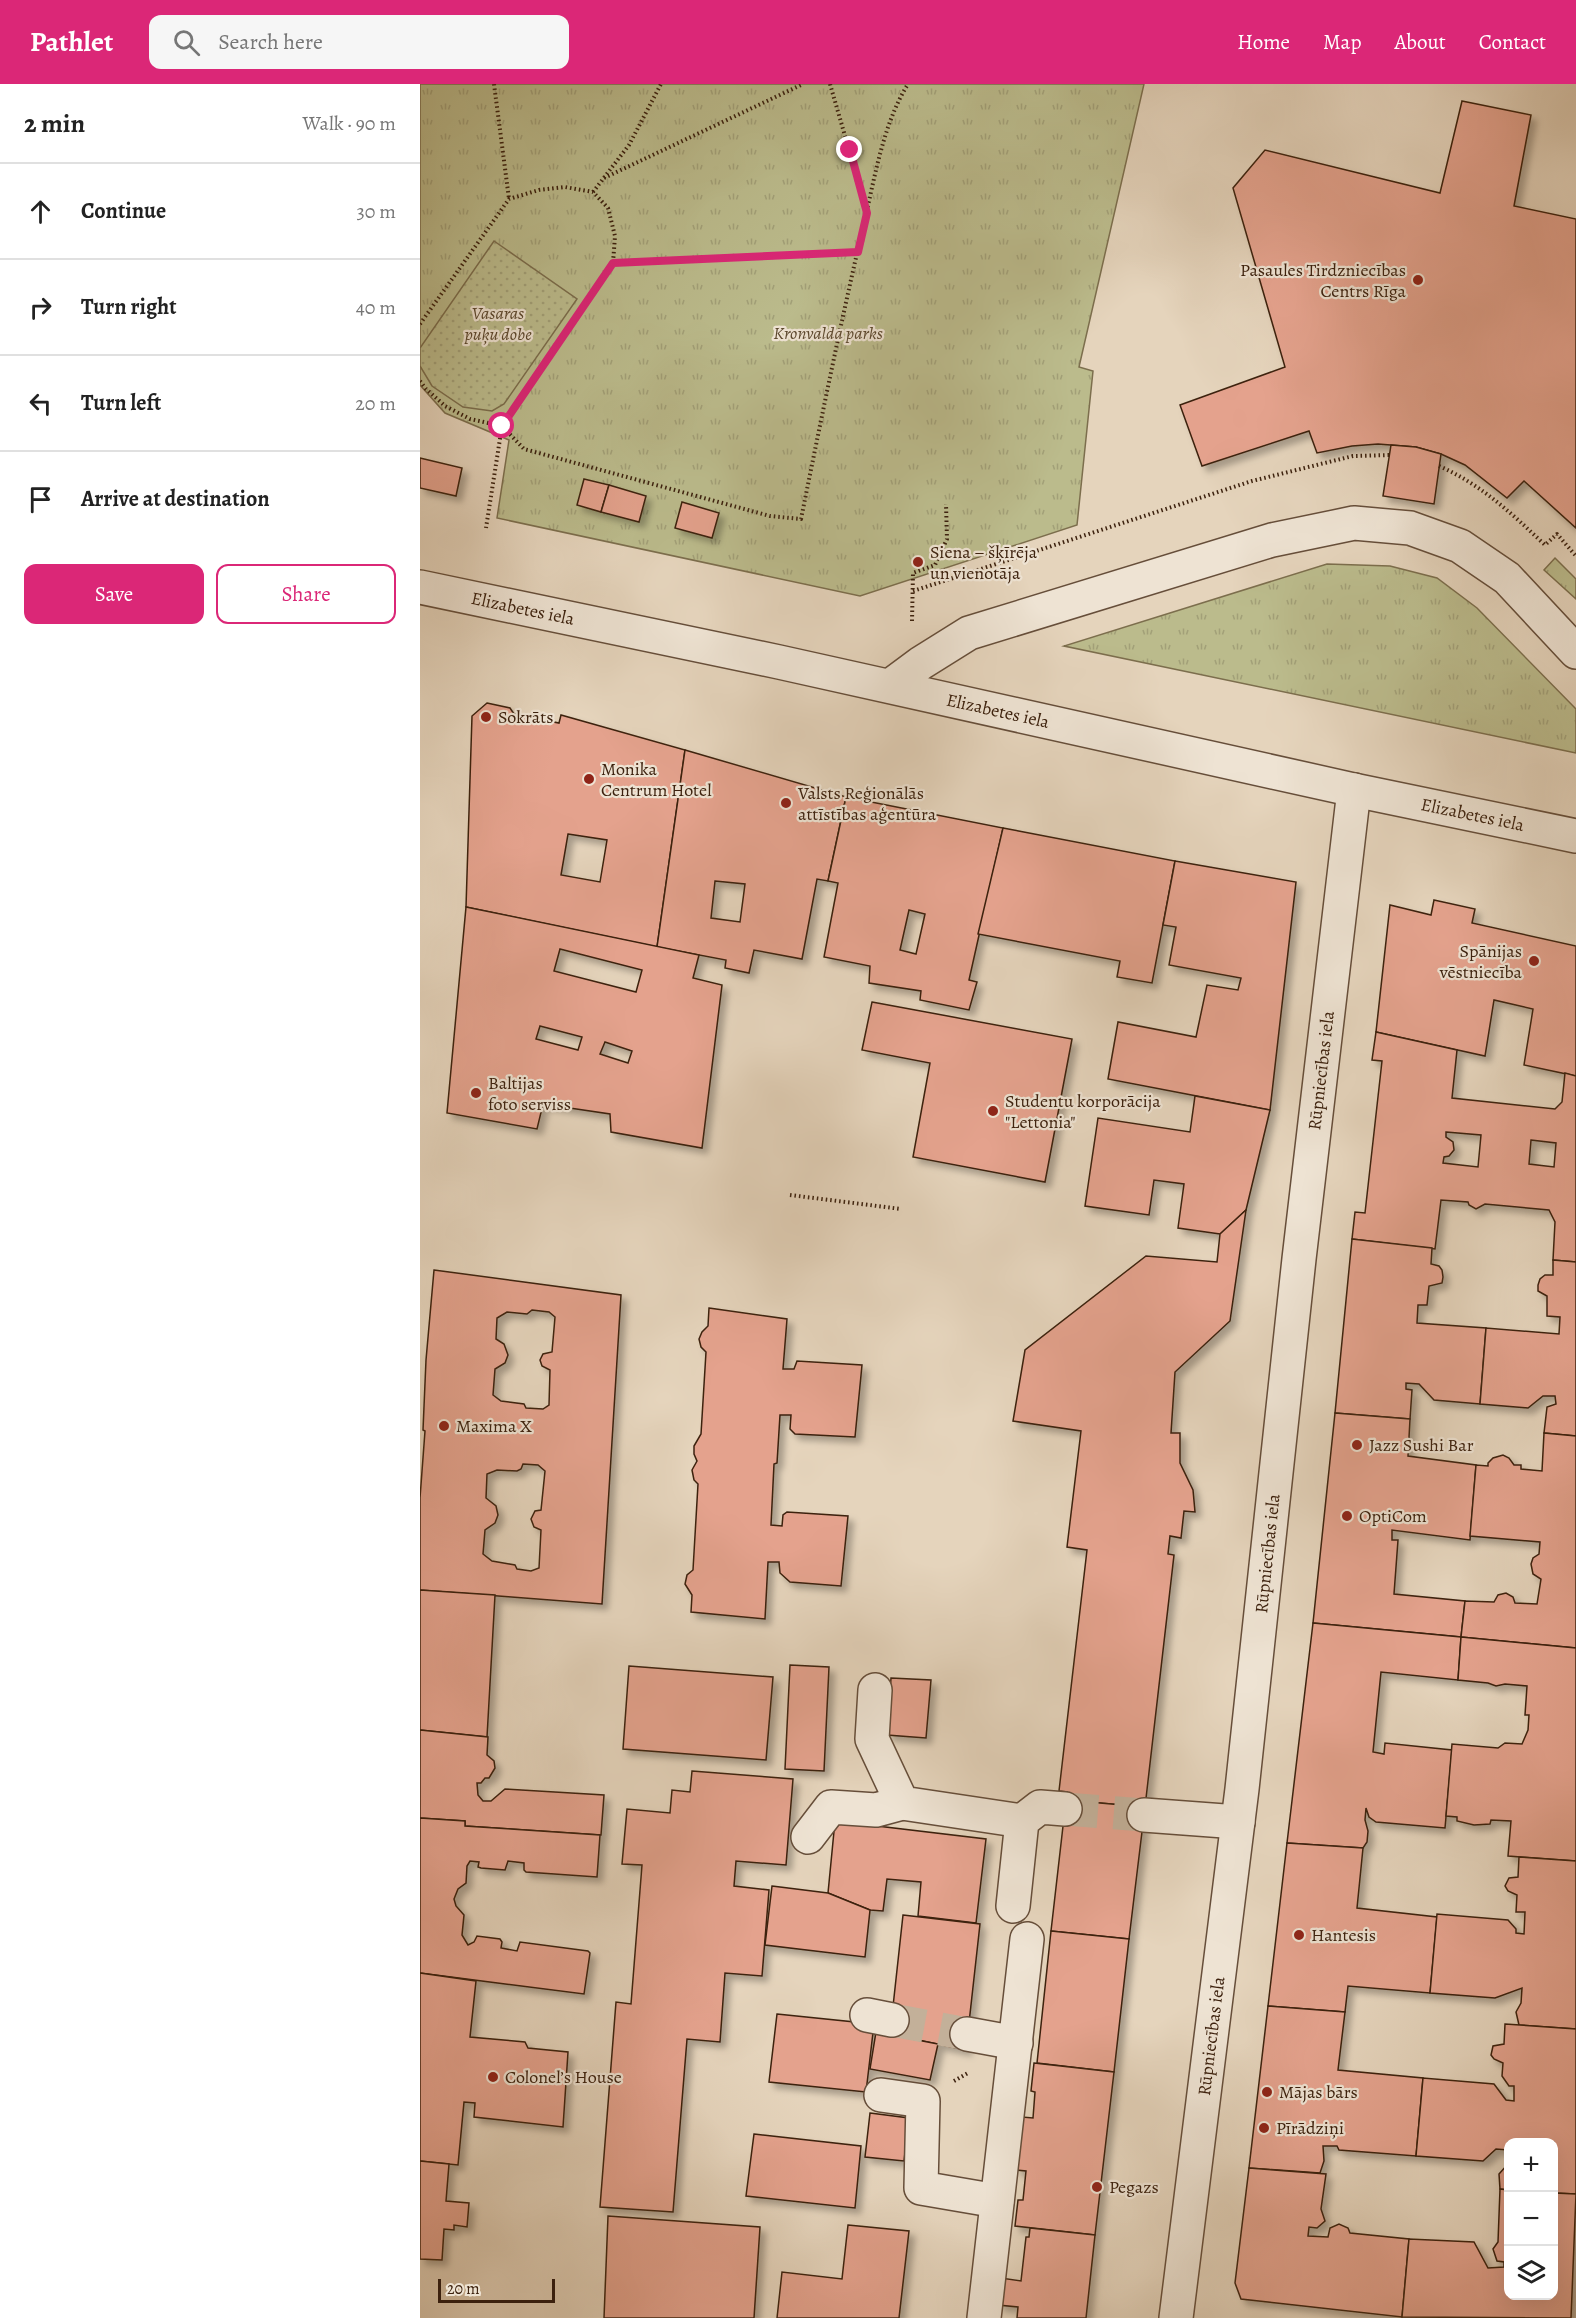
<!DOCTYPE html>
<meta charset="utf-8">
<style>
:root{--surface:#fff;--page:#f6f6f6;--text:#222;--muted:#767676;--line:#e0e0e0;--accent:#db2777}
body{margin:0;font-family:Alegreya,serif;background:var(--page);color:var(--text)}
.controls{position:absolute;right:18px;bottom:18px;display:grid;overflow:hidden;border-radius:12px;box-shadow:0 6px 24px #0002}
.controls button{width:54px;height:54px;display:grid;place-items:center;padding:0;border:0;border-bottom:2px solid var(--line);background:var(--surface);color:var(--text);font:30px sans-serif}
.scale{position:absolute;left:18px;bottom:15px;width:117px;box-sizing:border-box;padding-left:6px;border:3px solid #3c210e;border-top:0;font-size:16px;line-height:21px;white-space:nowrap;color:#3c210e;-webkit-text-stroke:4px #eee3d3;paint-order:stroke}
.stop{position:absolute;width:18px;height:18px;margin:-14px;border:4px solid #db2777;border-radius:50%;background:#fff}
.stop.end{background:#db2777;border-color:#fff;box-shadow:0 2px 6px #0008}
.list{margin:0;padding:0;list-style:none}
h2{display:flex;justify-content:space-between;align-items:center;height:78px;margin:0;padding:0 24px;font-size:26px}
h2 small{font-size:20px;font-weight:400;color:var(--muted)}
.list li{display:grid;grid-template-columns:39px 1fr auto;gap:18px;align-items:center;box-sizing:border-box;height:96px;padding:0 24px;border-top:2px solid var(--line)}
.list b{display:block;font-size:22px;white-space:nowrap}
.list em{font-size:20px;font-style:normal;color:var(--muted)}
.actions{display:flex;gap:12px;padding:18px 24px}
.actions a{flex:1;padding:14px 0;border:2px solid var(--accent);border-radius:12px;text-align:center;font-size:21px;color:var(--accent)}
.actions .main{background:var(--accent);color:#fff}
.icon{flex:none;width:33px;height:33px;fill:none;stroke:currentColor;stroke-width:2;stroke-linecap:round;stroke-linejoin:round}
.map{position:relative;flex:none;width:1156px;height:2234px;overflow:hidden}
header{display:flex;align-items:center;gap:36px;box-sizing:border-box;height:84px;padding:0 30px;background:var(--accent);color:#fff}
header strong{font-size:28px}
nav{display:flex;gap:33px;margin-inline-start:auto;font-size:21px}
.search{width:420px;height:54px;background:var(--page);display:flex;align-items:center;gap:15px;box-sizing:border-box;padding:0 21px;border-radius:12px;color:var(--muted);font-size:22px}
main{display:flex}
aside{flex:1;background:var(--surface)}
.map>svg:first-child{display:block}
.grass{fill:url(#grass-tufts);stroke:#7c6e4d;stroke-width:1.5}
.garden{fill:url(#garden-dots);stroke:#7c6e4d;stroke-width:1.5}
.building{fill:#e4a28d;stroke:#3c210e;stroke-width:1.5;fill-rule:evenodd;filter:url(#shadow)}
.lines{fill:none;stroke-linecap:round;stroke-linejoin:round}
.minor-tunnel{stroke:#c3b099;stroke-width:33;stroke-dasharray:33 16;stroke-linecap:butt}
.minor-casing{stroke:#664e3a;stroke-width:36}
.path{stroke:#3c210e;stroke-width:4;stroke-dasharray:1.5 3;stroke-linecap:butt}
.minor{stroke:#eee3d3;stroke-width:33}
.route{stroke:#db2777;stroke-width:8}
.poi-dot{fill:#8f2418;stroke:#eee3d3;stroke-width:2}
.labels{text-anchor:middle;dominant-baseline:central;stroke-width:4.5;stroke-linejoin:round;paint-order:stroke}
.poi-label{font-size:18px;fill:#3c210e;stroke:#eee3d3;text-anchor:start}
.park-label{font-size:18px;font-style:italic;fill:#5c482e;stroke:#eee3d3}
.street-label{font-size:18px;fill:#3c210e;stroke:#eee3d3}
</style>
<header>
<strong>Pathlet</strong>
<div class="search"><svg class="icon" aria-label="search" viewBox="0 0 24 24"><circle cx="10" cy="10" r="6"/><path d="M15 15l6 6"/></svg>Search here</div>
<nav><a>Home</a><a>Map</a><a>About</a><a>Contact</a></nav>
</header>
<main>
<aside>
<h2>2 min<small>Walk · 90 m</small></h2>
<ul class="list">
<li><svg class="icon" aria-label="ahead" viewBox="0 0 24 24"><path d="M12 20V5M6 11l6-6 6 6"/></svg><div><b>Continue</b></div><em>30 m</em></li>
<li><svg class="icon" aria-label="right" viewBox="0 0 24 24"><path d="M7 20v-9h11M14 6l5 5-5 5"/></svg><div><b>Turn right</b></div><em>40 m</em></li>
<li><svg class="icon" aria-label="left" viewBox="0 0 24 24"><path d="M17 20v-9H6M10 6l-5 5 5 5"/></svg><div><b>Turn left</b></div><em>20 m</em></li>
<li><svg class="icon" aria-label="arrive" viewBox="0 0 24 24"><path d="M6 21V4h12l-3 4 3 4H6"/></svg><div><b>Arrive at destination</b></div></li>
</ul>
<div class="actions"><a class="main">Save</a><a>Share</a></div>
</aside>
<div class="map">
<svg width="1156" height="2234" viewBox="0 0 1156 2234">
<defs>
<pattern id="grass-tufts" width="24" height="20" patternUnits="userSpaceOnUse" patternTransform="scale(1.5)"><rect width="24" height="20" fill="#bbbb8c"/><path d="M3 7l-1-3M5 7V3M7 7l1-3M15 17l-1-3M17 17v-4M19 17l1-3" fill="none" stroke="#a2a078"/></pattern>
<pattern id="garden-dots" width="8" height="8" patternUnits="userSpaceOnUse" patternTransform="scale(1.5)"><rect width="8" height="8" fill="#bbbb8c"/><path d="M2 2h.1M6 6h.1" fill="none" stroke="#a2a078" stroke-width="1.8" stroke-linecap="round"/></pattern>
<filter id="shadow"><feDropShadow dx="5.5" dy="5.5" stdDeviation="3" flood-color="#0004"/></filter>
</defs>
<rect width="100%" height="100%" fill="#e5d4bc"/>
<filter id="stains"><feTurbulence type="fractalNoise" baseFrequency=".00333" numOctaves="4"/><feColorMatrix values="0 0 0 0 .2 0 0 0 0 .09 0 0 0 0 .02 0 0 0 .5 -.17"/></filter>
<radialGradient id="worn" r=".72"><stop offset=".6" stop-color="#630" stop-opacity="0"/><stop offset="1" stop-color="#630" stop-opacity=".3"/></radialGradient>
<g class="grass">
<polygon points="0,0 724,0 659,283 673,287 657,441 440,512 77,434 89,356 25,329 0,301"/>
<polygon points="1135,474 1156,495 1156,515 1124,486"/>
<polygon points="907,480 970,482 1017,494 1057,524 1156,625 1156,669 644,562"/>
</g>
<polygon class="garden" points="74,157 157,215 84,320 72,327 43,323 12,302 0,282 0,264"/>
<g class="building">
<polygon points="1042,17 1111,31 1094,122 1156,135 1156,444 1104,397 1087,414 1045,381 1021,370 996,363 958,360 932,362 897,369 889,347 782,382 760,321 865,283 813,104 845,66 1020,109"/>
<polygon points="971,361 996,363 1021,370 1014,420 963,412"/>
<polygon points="0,374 42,384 36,412 0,404"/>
<polygon points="164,395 189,401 181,428 157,421"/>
<polygon points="189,401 226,412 219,438 181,428"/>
<polygon points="262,418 299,429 292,454 255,444"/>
<path d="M67,619l23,5 4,6 45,9 2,-8 124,35 -28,197 -191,-40 6,-191zM148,750l39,6 -7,42 -39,-7z"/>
<path d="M265,666l161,47 -18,84 -11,-2 -15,80 -48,-9 -5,23 -24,-5 1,-8 -69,-13zM295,797l30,3 -5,38 -29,-4z"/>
<path d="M426,713l157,31 -34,152 8,2 -8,28 -49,-10 1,-9 -52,-8 1,-17 -46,-9 14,-74 -10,-2zM489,826l16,4 -9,40 -16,-4z"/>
<polygon points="583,744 755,777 732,899 697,893 700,877 558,850"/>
<polygon points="755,777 876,798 850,1026 688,995 698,938 776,953 787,901 818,906 821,894 749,881 756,843 743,841"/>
<polygon points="1014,816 1055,825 1052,839 1156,862 1156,992 1104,981 1113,925 1074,916 1065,972 956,948 970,821 1011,831"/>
<path d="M46,823l233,48 -6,23 29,7 -20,163 -91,-16 -1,-18 -67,-10 -6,25 -90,-16zM140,865l82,21 -6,22 -82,-21zM120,942l42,11 -4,13 -42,-11zM185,958l27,9 -4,12 -28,-9z"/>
<polygon points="452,918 652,955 625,1098 493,1073 510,979 442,966"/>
<path d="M956,948l81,18 -5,48 103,11 7,-7 3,-29 11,3v186l-23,-2 2,-38 -6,-12 -64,-6 -9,5 -7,-4 -1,-3 -27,-2 -6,49 -83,-10 3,-27 10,1 17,-152 -10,-1zM1026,1048l35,3 -3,32 -35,-4 1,-6 5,-1 5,-6 -1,-8 -7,-5zM1111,1056l25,3 -2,24 -25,-3z"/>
<polygon points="775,1012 850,1026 826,1126 800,1150 758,1144 764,1100 734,1096 729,1131 665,1122 678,1034 770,1048"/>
<polygon points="826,1126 810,1237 755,1288 751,1349 760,1349 760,1379 773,1406 775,1428 764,1427 761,1454 750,1452 748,1470 754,1471 725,1723 646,1716 647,1708 639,1707 667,1466 647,1463 661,1347 593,1337 605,1266 726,1172 797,1178 800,1150"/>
<polygon points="932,1155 1012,1164 1011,1180 1019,1182 1022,1186 1023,1193 1022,1199 1009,1202 1007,1221 998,1221 997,1239 1066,1244 1060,1320 1014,1316 999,1300 986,1299 986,1305 992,1306 990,1335 915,1329"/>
<polygon points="1133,1176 1156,1178 1156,1352 1124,1349 1127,1323 1136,1320 1135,1312 1123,1312 1108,1324 1060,1320 1066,1244 1139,1250 1140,1233 1127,1232 1127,1212 1118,1207 1118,1201 1120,1195 1125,1191 1133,1191"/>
<path d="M14,1186l187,25 -19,309 -182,-14v-92l5,-67 -2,-1 3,-70zM112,1226l17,2 6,5 -3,35 -9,2 -3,6 2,6 8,4 -1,35 -6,4 -17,-1 -2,-4 -23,-3 -8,-6 2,-26 10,-6 3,-8 -4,-11 -8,-5 1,-21 10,-6 20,2zM103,1380l15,1 7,6 -4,39 -6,1 -4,8 3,8 7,3 -2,38 -8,3 -14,-2 -2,-4 -23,-4 -9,-7 2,-24 10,-7 3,-8 -2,-9 -10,-8 1,-24 10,-4 20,1 4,-2z"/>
<polygon points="289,1224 367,1235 363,1285 374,1285 377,1277 442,1281 435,1353 375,1350 370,1345 371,1331 360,1331 357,1379 354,1380 351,1441 362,1442 363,1431 367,1428 428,1432 421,1502 370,1498 360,1489 359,1478 348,1478 345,1535 271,1528 272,1511 265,1500 267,1491 273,1486 278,1400 274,1396 272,1386 277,1377 274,1370 274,1362 281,1350 286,1268 281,1263 279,1255 282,1248 288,1242"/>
<polygon points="915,1329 990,1335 988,1372 1056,1381 1050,1456 972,1446 972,1456 978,1456 974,1510 1045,1517 1041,1553 893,1539"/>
<polygon points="1124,1349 1156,1352 1156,1564 1041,1553 1045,1517 1074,1518 1078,1511 1086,1509 1093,1513 1095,1519 1117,1520 1121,1495 1113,1490 1111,1480 1113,1474 1119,1470 1120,1458 1050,1452 1056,1381 1068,1382 1068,1379 1073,1374 1083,1371 1089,1374 1094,1381 1101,1381 1101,1385 1122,1387"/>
<polygon points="0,1506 75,1511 67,1653 0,1646"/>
<polygon points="893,1539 1041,1553 1038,1596 961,1588 953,1668 964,1670 965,1659 1032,1666 1025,1744 956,1738 949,1733 946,1724 945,1736 948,1747 947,1758 943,1764 867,1759"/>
<polygon points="1041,1553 1156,1564 1156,1777 1088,1772 1091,1737 1071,1736 1070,1740 1054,1741 1037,1737 1037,1733 1026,1732 1032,1660 1078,1664 1085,1659 1102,1660 1108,1646 1109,1631 1105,1631 1107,1602 1085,1600 1076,1602 1068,1599 1038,1596"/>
<polygon points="370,1581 409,1583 404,1687 365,1685"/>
<polygon points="209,1582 353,1593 346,1676 203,1665"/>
<polygon points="471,1594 511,1596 506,1654 467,1651"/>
<polygon points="0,1646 68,1653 67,1671 74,1677 75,1684 69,1694 65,1694 61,1699 57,1699 58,1711 63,1717 71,1717 85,1705 184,1711 181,1751 45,1742 45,1737 0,1734"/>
<polygon points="272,1687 373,1695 366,1781 316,1777 314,1802 349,1806 342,1892 305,1889 300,1958 267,1955 253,2128 180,2123 196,1918 211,1920 222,1781 202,1780 207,1725 250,1729 252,1706 270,1708"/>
<polygon points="646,1716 725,1723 709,1855 631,1847"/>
<polygon points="0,1734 45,1737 45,1742 180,1751 177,1793 106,1788 104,1786 104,1779 88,1777 85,1786 61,1784 58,1783 59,1778 50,1777 47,1782 46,1799 38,1805 34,1815 36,1822 44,1831 42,1851 48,1861 54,1858 57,1852 80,1855 82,1858 81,1864 97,1867 100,1858 168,1867 170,1869 164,1910 0,1889"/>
<polygon points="415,1737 566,1755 556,1839 498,1832 501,1798 467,1795 463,1827 450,1826 408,1809"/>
<polygon points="867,1759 943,1764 937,1824 1017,1833 1010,1909 928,1902 925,1928 848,1922"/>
<polygon points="1099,1773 1156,1777 1156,1945 1099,1941 1096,1928 1101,1919 1102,1904 1075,1914 1010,1909 1017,1830 1088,1836 1096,1845 1096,1849 1104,1850 1105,1828 1096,1828 1097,1811 1088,1807 1085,1802 1089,1794 1098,1793"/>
<polygon points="352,1802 408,1809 450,1826 445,1873 345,1861"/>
<polygon points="483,1831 560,1840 546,1966 470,1950"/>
<polygon points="631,1847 709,1855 694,1988 617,1979"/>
<polygon points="0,1889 56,1897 50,1953 105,1958 108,1964 148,1968 143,2043 54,2033 55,2019 44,2018 38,2081 0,2077"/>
<polygon points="848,1922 925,1928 918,1986 1003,1994 996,2072 919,2066 917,2062 903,2062 904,2077 900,2089 829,2084"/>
<polygon points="357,1930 454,1940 446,2008 349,1998"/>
<polygon points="1085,1940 1156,1945 1156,2110 1134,2109 1134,2058 1088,2058 1088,2066 1076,2065 1063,2077 996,2072 1003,1994 1074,2000 1086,2016 1094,2017 1094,2002 1089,2002 1082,1992 1083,1979 1074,1975 1071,1971 1073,1962 1084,1960"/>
<polygon points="456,1948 518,1960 510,1996 450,1985"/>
<polygon points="614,1979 694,1988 675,2151 595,2142 598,2116 603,2116 606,2087 596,2086 602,2033 613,2034 615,2008 611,2007"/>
<polygon points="450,2029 489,2034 484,2077 445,2073"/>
<polygon points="334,2050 441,2062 435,2124 326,2112"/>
<polygon points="1088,2074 1088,2106 1080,2105 1079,2090 1088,2080"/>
<polygon points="0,2077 29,2080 26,2117 49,2119 47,2143 34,2141 34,2146 24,2145 22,2176 0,2175"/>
<polygon points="829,2084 906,2090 901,2125 905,2137 897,2144 889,2143 888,2152 908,2153 910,2144 919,2140 928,2144 930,2149 989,2155 982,2233 821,2215 815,2199"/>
<polygon points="1080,2105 1088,2106 1088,2212 1134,2212 1134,2109 1156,2110 1151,2234 982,2233 989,2155 1054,2158 1068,2184 1084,2183 1084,2178 1077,2177 1073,2165 1078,2158"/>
<polygon points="188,2132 340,2143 334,2234 184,2234"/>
<polygon points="428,2141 489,2147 479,2234 357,2234 362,2188 422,2195"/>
<polygon points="610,2144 675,2151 666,2234 597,2234 598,2223 578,2221 581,2194 601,2197 606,2153 609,2153"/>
</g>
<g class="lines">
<g class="minor-tunnel">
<polyline points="645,1725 724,1731"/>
<polyline points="472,1936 547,1950"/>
</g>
<g class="minor-casing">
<g id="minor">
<path id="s1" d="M0,503l359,75 575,128 222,46"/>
<polyline points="470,602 501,579 549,549 852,456 934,439 990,444 1040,462 1087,494 1156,568"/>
<polyline points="455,1606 452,1655 482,1719 602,1737"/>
<polyline points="724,1731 818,1738"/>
<polyline points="388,1753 411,1723 456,1726 482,1719"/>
<polyline points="593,1822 602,1737 620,1723 645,1725"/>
<polyline points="447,1931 472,1936"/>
<polyline points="547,1950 596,1959"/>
<polyline points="461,2011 503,2017 501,2104 577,2117"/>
<polyline points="564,2234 607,1855"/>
<path id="s2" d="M756,2234l66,-529 57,-530 55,-469"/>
</g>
</g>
<g class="path">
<polyline points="74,0 89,115"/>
<polyline points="410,0 447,128"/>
<polyline points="184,94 383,0"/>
<polyline points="173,108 209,61 241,0"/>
<polyline points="193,179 438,168"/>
<polyline points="0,240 89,115 119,106 145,103 173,108 188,124 195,152 193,179 82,342 66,444"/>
<path d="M0,297l6,8 19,17 25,13 32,7 22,23 246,67 31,3c20,-99 40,-198 63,-296 11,-46 19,-99 44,-139"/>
<path d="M1019,382c43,19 72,47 106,79l12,-11 19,22"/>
<polyline points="493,507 832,397 933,372 970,371"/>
<polyline points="492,537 493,489 515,481 527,455 526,420"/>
<polyline points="370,1111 481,1125"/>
<polyline points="534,1997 548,1989"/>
</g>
<use href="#minor" class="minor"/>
</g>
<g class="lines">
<polyline class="route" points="82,342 193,179 438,168 447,129 430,66"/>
</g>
<g class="poi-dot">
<circle cx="998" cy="196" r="6"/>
<circle cx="498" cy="478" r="6"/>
<circle cx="66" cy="633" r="6"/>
<circle cx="169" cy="695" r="6"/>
<circle cx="366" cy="719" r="6"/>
<circle cx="1114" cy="877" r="6"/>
<circle cx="56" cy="1009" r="6"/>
<circle cx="573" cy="1027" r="6"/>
<circle cx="24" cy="1342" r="6"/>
<circle cx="937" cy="1361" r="6"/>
<circle cx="927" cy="1432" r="6"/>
<circle cx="879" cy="1851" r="6"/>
<circle cx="73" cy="1993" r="6"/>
<circle cx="847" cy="2008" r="6"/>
<circle cx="844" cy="2044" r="6"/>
<circle cx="677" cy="2103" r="6"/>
</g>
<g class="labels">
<g class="poi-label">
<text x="986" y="186" text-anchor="end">Pasaules Tirdzniecības<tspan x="986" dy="21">Centrs Rīga</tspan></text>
<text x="510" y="468">Siena – šķīrēja<tspan x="510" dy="21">un vienotāja</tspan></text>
<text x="78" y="633">Sokrāts</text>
<text x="181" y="685">Monika<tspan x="181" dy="21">Centrum Hotel</tspan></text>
<text x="378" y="709">Valsts Reģionālās<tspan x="378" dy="21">attīstības aģentūra</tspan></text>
<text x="1102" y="867" text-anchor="end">Spānijas<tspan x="1102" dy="21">vēstniecība</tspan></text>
<text x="68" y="999">Baltijas<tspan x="68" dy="21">foto serviss</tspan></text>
<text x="585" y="1017">Studentu korporācija<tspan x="585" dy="21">"Lettonia"</tspan></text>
<text x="36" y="1342">Maxima X</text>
<text x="949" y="1361">Jazz Sushi Bar</text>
<text x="939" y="1432">OptiCom</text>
<text x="891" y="1851">Hantesis</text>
<text x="85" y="1993">Colonel’s House</text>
<text x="859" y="2008">Mājas bārs</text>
<text x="856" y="2044">Pīrādziņi</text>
<text x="689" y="2103">Pegazs</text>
</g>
<g class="park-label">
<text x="78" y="229">Vasaras<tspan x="78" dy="21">puķu dobe</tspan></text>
<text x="408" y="249">Kronvalda parks</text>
</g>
<g class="street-label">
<text stroke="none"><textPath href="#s1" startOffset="105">Elizabetes iela</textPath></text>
<text stroke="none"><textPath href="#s1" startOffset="591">Elizabetes iela</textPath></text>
<text stroke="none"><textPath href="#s1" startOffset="1077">Elizabetes iela</textPath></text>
<text stroke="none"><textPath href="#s2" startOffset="1256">Rūpniecības iela</textPath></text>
<text stroke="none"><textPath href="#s2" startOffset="770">Rūpniecības iela</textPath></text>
<text stroke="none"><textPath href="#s2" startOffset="284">Rūpniecības iela</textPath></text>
</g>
</g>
<rect width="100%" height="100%" filter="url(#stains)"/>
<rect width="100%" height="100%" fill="url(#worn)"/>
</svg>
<div class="controls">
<button>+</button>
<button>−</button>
<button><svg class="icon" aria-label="layers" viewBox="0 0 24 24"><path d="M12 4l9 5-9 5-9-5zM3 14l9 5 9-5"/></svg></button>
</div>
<div class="scale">20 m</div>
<div class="stop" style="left:82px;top:342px"></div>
<div class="stop end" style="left:430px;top:66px"></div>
</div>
</main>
